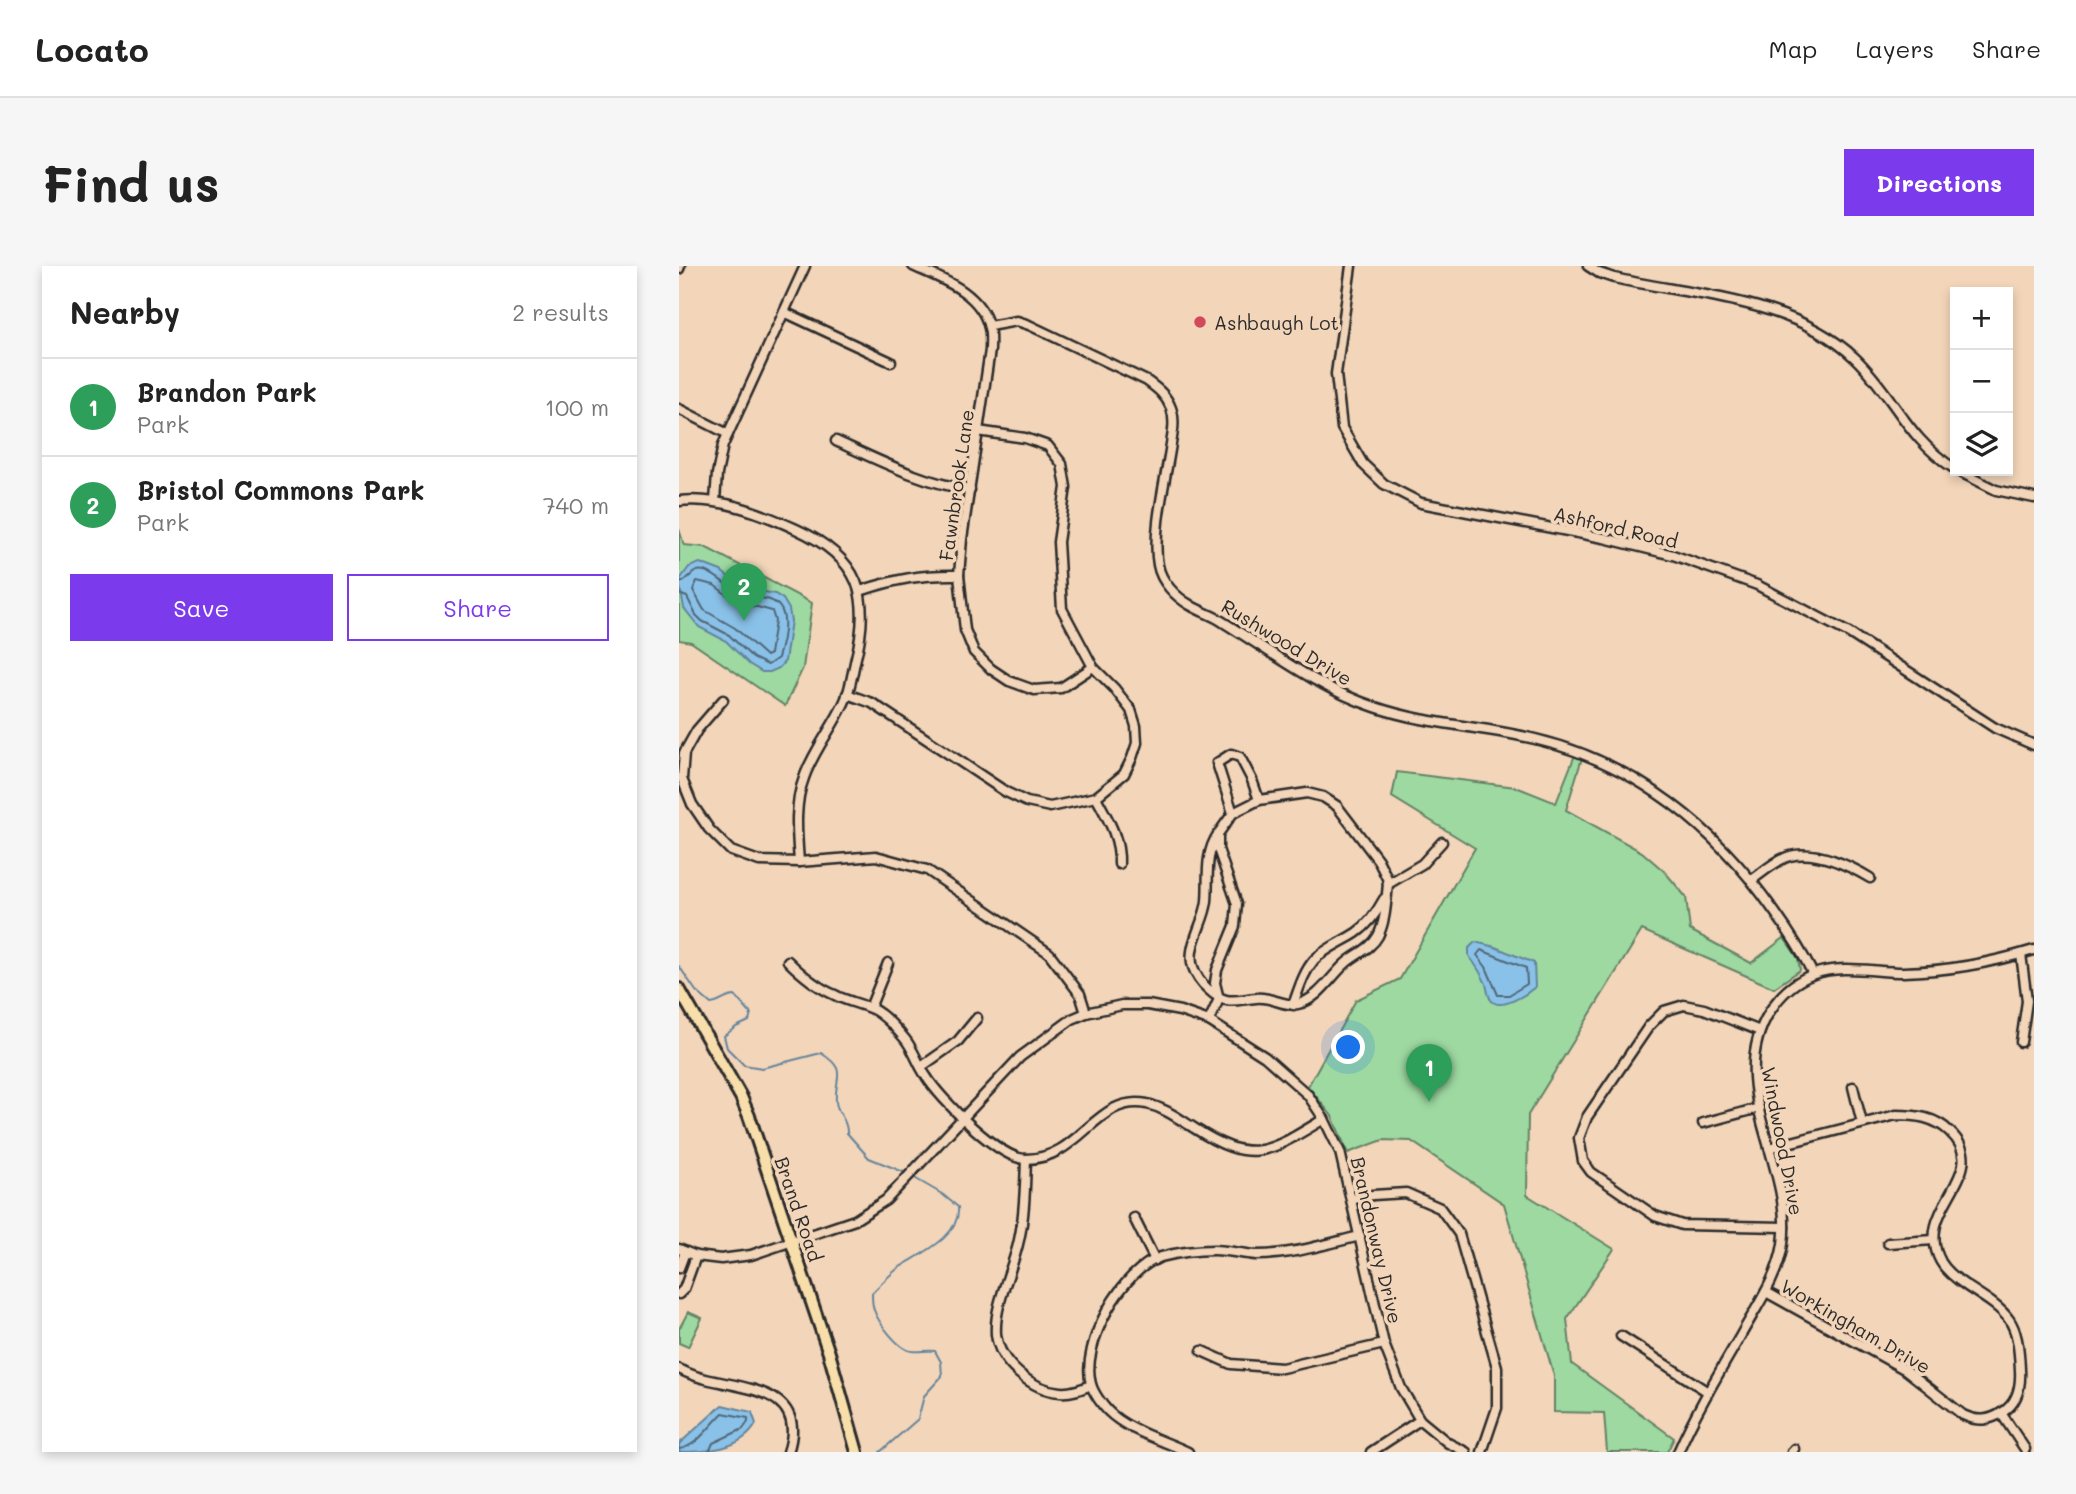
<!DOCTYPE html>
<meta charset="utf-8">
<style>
:root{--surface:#fff;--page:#f6f6f6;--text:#222;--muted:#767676;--line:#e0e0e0;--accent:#7c3aed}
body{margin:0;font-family:Mali,sans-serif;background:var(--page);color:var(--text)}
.controls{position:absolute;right:21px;top:21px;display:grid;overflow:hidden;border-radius:0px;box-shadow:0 4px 10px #0003}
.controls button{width:63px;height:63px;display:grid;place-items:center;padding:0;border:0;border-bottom:2px solid var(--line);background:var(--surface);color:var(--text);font:35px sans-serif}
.you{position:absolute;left:670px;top:782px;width:24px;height:24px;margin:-18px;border:5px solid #fff;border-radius:50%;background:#1a73e8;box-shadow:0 0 0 10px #1a73e833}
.badge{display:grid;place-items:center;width:46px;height:46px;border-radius:50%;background:var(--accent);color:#fff;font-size:23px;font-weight:700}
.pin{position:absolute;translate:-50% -58px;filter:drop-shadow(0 2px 4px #0008)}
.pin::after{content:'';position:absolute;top:37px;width:24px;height:21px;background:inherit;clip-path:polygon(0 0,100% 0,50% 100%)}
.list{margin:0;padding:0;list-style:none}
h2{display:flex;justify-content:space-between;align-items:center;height:91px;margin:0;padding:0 28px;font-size:30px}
h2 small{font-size:23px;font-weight:400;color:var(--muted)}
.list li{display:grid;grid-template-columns:46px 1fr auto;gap:21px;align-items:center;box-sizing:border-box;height:98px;padding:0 28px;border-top:2px solid var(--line)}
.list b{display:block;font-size:26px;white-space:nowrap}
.list p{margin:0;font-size:23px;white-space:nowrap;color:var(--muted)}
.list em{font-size:23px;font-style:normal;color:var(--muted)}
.actions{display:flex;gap:14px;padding:21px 28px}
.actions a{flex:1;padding:16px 0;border:2px solid var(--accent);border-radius:0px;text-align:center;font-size:24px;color:var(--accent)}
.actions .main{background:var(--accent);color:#fff}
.icon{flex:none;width:38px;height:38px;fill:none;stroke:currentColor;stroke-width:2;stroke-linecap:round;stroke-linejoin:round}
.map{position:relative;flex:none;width:1355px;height:1186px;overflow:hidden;border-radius:0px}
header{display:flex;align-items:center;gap:42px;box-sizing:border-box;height:98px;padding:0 35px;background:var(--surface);border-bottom:2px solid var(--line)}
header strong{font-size:33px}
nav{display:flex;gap:38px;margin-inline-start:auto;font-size:24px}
.intro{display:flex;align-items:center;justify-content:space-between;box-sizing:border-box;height:168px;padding:0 42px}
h1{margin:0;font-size:49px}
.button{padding:18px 32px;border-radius:0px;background:var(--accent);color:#fff;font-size:24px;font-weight:700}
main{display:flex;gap:42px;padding:0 42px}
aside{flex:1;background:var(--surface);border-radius:0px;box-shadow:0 4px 10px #0003}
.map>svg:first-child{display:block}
.green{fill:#9dd9a1;stroke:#648266;stroke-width:2}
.water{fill:#8ac1e8;stroke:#64859c;stroke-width:2}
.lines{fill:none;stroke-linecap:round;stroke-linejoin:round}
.shore{stroke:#516777;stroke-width:2}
.stream{stroke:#64859c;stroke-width:2}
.minor-casing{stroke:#2b2b2b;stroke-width:13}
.major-casing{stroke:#2b2b2b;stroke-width:16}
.minor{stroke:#f3d5b9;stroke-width:8}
.major{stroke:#f8deab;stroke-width:10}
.poi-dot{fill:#d1495b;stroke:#f3d5b9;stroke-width:2.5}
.labels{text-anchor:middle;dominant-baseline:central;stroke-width:7;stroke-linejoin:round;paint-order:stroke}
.poi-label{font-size:19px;fill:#2b2b2b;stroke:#f3d5b9;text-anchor:start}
.street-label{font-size:19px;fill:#2b2b2b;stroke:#f3d5b9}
</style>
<header>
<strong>Locato</strong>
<nav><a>Map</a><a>Layers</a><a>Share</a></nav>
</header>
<div class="intro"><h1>Find us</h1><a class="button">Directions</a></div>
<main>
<aside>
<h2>Nearby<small>2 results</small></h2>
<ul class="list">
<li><span class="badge" style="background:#2e9e5b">1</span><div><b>Brandon Park</b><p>Park</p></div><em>100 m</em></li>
<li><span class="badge" style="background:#2e9e5b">2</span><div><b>Bristol Commons Park</b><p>Park</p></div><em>740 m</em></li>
</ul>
<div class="actions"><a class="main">Save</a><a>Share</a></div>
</aside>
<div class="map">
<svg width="1355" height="1186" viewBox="0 0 1355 1186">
<rect width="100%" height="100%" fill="#f3d5b9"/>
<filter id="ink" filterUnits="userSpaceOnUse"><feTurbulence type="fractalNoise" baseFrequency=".0143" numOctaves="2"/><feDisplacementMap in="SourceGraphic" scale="14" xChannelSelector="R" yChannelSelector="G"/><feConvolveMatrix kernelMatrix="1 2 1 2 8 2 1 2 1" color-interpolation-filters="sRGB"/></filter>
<g filter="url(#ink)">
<g class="green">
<polygon points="0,263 5,279 26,281 133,337 124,402 106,440 12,376 0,374"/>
<polygon points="896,489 903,492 887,544 963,586 986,606 1007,631 1011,664 1072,697 1105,672 1119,692 1121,704 1095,722 963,664 849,849 848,929 935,983 888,1053 893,1098 995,1172 988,1186 928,1186 925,1147 875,1146 875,1110 825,938 732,875 704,874 669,887 653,850 629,820 677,734 721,713 796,582 713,531 718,506 837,521 877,537"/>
<polygon points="9,1046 23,1052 9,1081 0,1077 0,1063"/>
</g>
<g class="water">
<polygon points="21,297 42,305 62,321 96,328 104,333 110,343 112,355 106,395 100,402 91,406 83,406 70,398 47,375 20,361 5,342 0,315 10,301"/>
<path d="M796,676l20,5 39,16 1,24c-8,7 -35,25 -44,13 -3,-4 -4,-12 -5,-16 -5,-11 -10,-19 -17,-28v-8z"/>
<path d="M43,1139l30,7 4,12c-14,26 -51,28 -77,28v-8z"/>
</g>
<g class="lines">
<g class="shore">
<polygon points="18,315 35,319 56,335 93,345 96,355 91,388 87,390 56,362 25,344 14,324"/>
<path d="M0,317c9,-1 9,-9 18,-12 13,-4 32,18 43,23 13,5 33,1 41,15 7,12 1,36 -3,49l-10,7 -15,-7 -24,-23 -27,-14 -6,-6 -9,-18 -8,-3"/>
<polygon points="802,684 847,702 848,718 830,729 819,729 807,701 798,689"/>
<path d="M0,1183c18,-2 31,-24 44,-36l25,5v4l-5,7 -30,14 -4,9"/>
</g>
<g class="stream">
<path d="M0,700l17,25 15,13c10,-1 14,-8 24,-8l16,18 -2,7 -13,6 -12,9 3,12 17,17 18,3 59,-15c28,18 13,23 15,49 1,11 12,18 11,31l22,25 37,15"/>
<path d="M201,1186l38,-33 6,-23 18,-20 -1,-14 -6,-11c-8,-1 -16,1 -23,0 -13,-1 -34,-29 -38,-41 -2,-5 -2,-12 -2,-17 9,-9 18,-19 28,-26 20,-13 61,-30 58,-60l-16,-13 -31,-18"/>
</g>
<g class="minor-casing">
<g id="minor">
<path d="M234,0c29,13 68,26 76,62 2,7 1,15 1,22l-28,189 -3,36 6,55 9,22 17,17 18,12 25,9 27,-2 32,-21"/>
<polyline points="672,0 657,108 663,162 684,198 705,218 742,237 925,272 994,289 1078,319 1170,367 1316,462 1355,479"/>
<path d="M909,0l11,7 15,5c81,18 179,21 241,80 39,37 51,80 100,111"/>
<polyline points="0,3 1,0"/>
<polyline points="105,46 212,96"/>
<path d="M310,60l28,-5 12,4 118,56c11,8 19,14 24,27 5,13 1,29 -1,42 -5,32 -18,84 -12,115 3,17 18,32 32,40 11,7 23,10 33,17 50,31 95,66 152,85 52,18 107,19 160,32 101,24 181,89 239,172 15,21 28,41 39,63"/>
<polyline points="0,143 49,168"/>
<path d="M157,175c44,20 85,41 134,49"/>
<polyline points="1279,205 1317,224 1355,232"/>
<path d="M0,235c41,-4 80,11 117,28 64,29 76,67 59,133 -3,14 -5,29 -11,41 -12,26 -31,48 -40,75 -10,26 -7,56 -5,84"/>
<polyline points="36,235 38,208 44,179 126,0"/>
<path d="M181,325c36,-12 62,-17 99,-16"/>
<polyline points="168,428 193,437 327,526 348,536 371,541 417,531 445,508 453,492 458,477 457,460 452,444 435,422 414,401 383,343 379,276 387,221 383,198 369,180 346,172 299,165"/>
<polyline points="44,434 18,464 5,487 3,513 13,538 30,563 52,585 80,595 120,596 197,590 248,604 370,687 401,728 407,747"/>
<path d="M417,531c12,22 24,41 23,67"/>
<polyline points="554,547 538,497 552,488 561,491 573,514 580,534"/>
<path d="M1073,614c11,-8 24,-20 38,-24 26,-6 58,9 80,22"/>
<polyline points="709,618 743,598 763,576"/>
<path d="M109,695c14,14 28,26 47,34 11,6 23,8 35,13 13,5 26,20 35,31 9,11 13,26 21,37 14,23 73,83 100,83 55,0 70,-65 121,-55 18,4 32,15 47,24 59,38 75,24 130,-9"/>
<path d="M614,739c6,-16 10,-32 21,-45 12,-12 28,-18 42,-27 12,-8 21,-21 28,-34"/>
<polyline points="191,742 209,697"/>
<path d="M530,755l10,-22 -4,-16 2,-13 18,-44 2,-22 -19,-55v-15l15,-21 26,-13 48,-7 16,4 14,9 41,54 9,18 1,6c-2,17 -2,36 -10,52 -7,13 -22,18 -32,27 -15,13 -27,36 -48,41 -14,3 -27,-8 -42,-6 -21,2 -30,8 -48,-9 -7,-6 -12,-13 -15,-22 -7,-20 12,-45 14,-66 2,-23 -3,-46 11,-67"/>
<polyline points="1081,765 1025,743 1005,739 985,745 970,760 908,851 900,872 904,895 912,906 976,950 1003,959 1105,961"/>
<polyline points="1342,776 1348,735 1342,688"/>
<polyline points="242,801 279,775 298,752"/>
<polyline points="1174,821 1183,857"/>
<polyline points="1024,857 1080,842"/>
<path d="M347,893c-1,26 -1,55 -7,81 -6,30 -25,63 -23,94 3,29 36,56 64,58 11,1 21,-3 31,-7"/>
<polyline points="673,933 694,929 727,927 761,942 780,968 818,1101 818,1142 803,1186"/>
<polyline points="455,952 476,994"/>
<polyline points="1209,977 1255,974"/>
<polyline points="0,983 17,990 42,993 72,989 176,954 207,934 341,791 393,753 407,747 443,739 469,739 501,745 530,755 586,791 629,829 645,853 661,886 705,1078 722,1122 741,1154 769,1177 787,1186"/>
<polyline points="0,1002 6,986"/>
<path d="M1087,1026l140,78 57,45c15,7 26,6 40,-3 14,-9 18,-25 17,-42 -2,-51 -10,-56 -52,-83 -9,-6 -21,-15 -27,-25 -30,-54 54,-88 9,-130 -15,-15 -34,-17 -54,-17l-127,33"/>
<polyline points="0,1028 5,1023 17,990"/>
<polyline points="942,1070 1029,1126"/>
<polyline points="523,1085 552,1098 603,1102 705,1078"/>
<path d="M0,1103c10,5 21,9 31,11 40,9 98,12 78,72"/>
<polyline points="1322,1147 1346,1183"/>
<path d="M509,1186c-25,-12 -60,-21 -80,-41 -6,-6 -15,-19 -17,-27 -11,-39 31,-115 70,-127 15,-4 37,-7 53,-7 14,0 28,4 42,5 35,0 70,-11 104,-19"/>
<polyline points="692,1186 741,1154"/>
<path d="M999,1186c18,-41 41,-79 63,-117 16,-29 37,-58 42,-91 11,-79 -60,-158 -13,-233 10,-16 25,-30 44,-37 28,-10 60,-2 89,-2 45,-1 88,-9 131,-22"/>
<polyline points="1113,1186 1115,1183"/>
</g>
</g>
<g class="major-casing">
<polyline id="major" points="0,723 62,831 70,850 150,1087 178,1186"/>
</g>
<use href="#minor" class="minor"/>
<use href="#major" class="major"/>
</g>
</g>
<circle class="poi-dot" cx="521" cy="56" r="7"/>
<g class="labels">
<g class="poi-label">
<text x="535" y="56">Ashbaugh Lot</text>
</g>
<g class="street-label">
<text transform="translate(277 219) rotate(-82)">Fawnbrook Lane</text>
<text transform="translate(937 261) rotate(13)">Ashford Road</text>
<text transform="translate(608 376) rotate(31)">Rushwood Drive</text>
<text transform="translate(1104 875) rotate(79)">Windwood Drive</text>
<text transform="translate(120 943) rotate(71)">Brand Road</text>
<text transform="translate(698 974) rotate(77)">Brandonway Drive</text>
<text transform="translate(1177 1060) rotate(30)">Workingham Drive</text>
</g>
</g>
</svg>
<div class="controls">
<button>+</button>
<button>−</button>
<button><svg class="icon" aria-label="layers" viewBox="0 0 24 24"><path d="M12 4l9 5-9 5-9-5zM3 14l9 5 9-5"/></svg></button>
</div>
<div class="you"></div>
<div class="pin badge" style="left:750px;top:836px;background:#2e9e5b">1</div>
<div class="pin badge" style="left:65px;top:355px;background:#2e9e5b">2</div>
</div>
</main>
